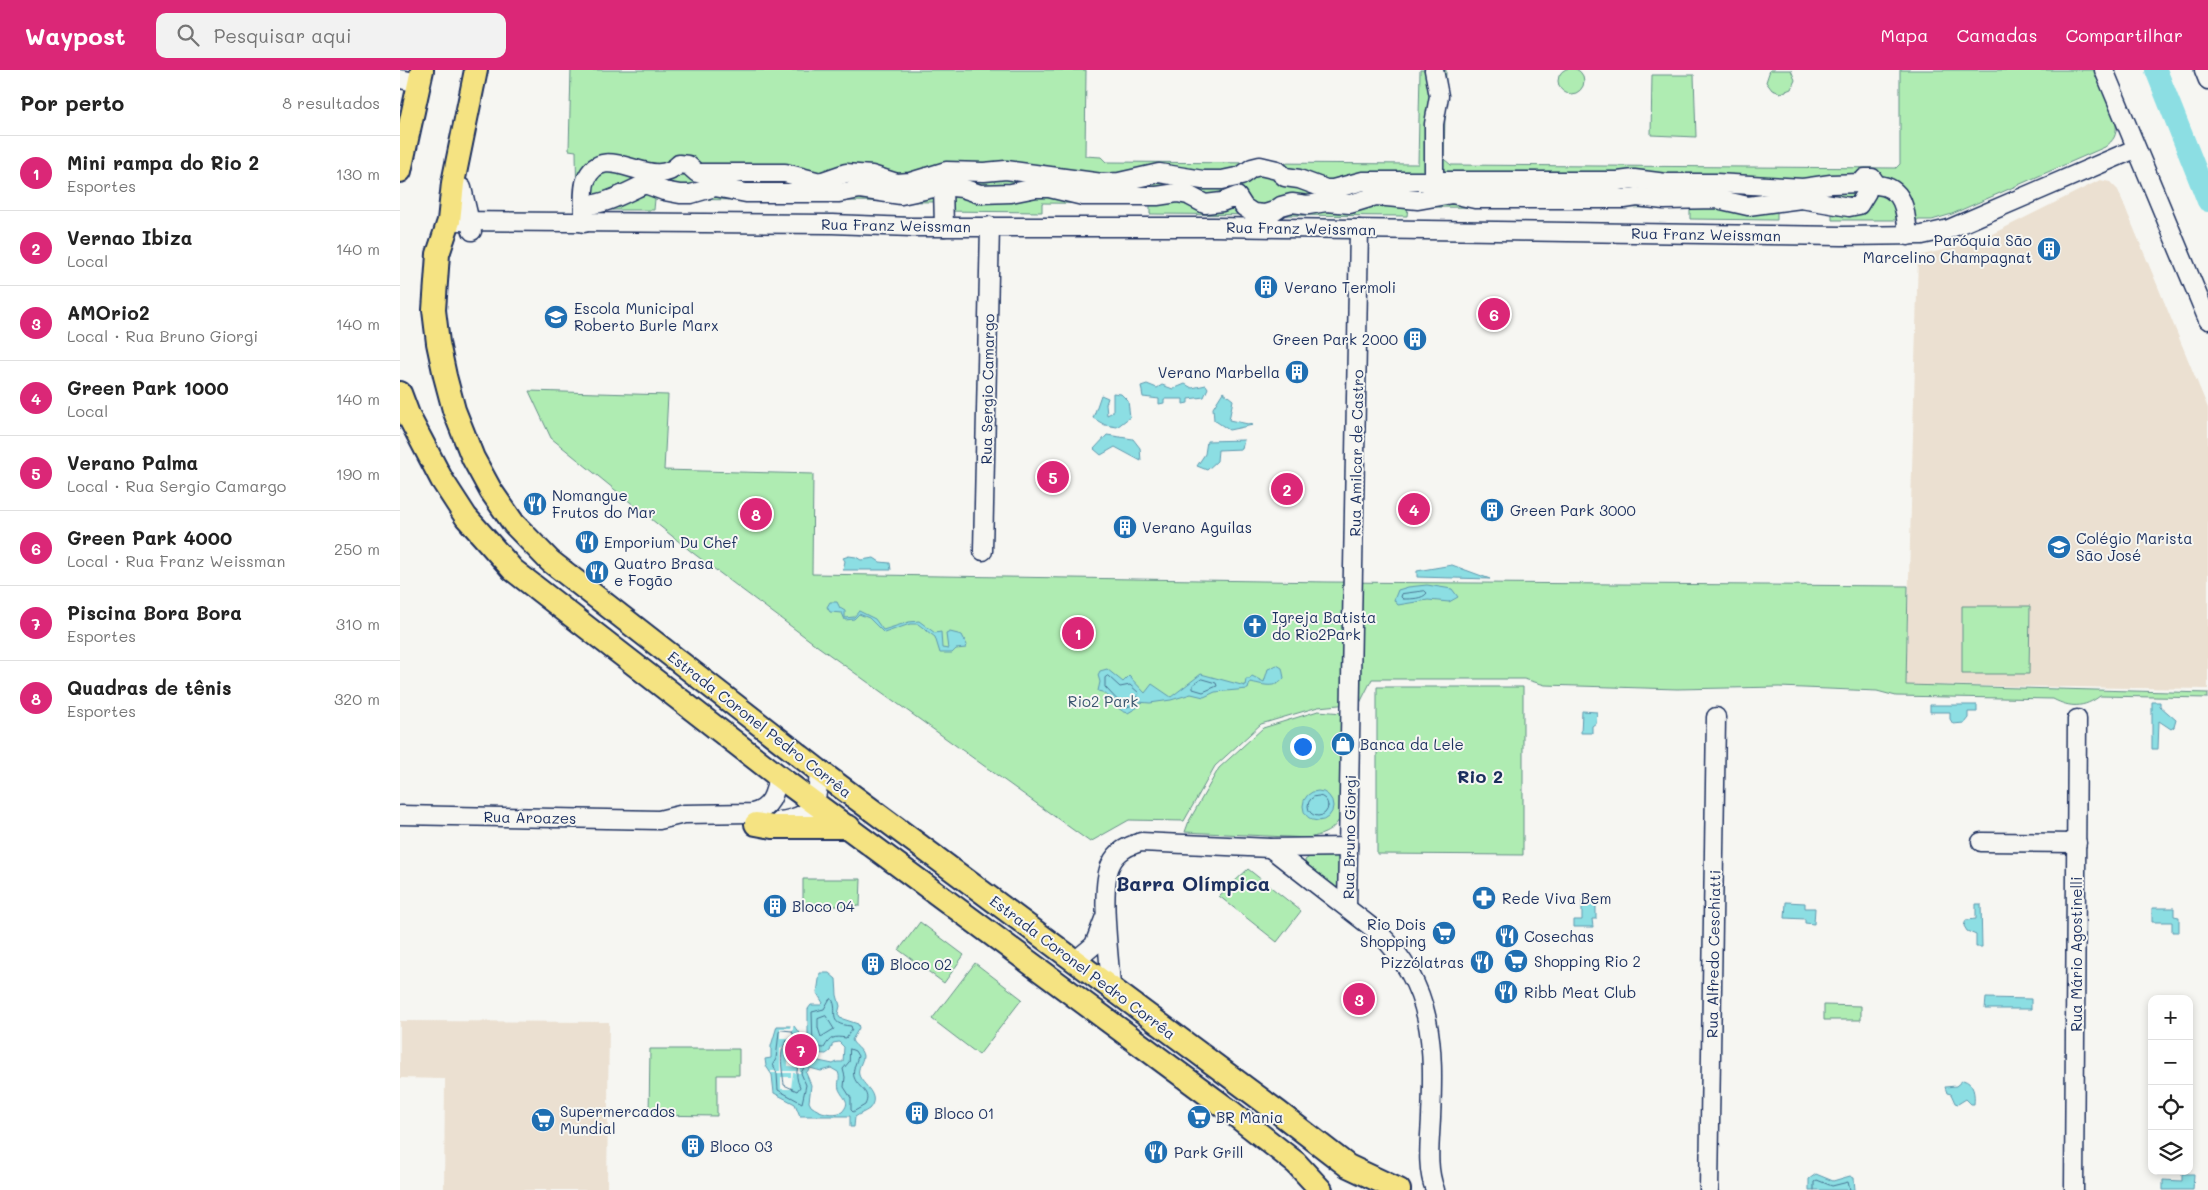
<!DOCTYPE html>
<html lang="pt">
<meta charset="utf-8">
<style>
:root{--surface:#fff;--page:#f2f2f2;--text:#222;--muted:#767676;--line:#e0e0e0;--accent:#db2777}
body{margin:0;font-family:Mali,sans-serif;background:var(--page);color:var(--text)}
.controls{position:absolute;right:15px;bottom:15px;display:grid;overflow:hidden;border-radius:10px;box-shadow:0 2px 8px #0003}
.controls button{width:45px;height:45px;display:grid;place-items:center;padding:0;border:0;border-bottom:1px solid var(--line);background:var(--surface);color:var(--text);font:25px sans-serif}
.you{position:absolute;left:902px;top:676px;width:18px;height:18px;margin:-12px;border:4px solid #fff;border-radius:50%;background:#1a73e8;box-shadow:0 0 0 8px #1a73e833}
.badge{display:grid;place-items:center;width:32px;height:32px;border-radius:50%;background:var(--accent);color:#fff;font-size:16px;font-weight:700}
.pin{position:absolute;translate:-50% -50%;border:2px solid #fff;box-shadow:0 1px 5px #0006}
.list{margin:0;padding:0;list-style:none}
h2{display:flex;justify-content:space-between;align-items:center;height:65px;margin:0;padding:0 20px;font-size:21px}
h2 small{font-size:16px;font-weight:400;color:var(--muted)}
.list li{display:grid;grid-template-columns:32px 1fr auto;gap:15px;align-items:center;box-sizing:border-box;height:75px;padding:0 20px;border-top:1px solid var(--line)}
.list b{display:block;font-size:19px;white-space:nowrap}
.list p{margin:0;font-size:16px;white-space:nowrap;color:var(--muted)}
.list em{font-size:16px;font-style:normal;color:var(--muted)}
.icon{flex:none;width:28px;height:28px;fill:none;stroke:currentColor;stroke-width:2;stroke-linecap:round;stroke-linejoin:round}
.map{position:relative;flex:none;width:1808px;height:1120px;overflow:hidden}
header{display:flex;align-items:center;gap:30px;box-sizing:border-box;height:70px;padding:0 25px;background:var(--accent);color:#fff}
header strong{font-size:24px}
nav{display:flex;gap:28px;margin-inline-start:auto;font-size:18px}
.search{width:350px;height:45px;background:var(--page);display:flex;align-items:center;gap:12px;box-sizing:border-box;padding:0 18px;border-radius:10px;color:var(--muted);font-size:19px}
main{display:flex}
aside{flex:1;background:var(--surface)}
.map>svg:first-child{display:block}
.built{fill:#ebe0d1}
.green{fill:#afecb2;stroke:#658e88}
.water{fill:#8cdee3;stroke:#5f98ae;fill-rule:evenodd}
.pier{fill:#f6f6f2}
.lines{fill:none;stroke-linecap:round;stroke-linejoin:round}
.shore{stroke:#487593;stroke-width:1}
.river{stroke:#8cdee3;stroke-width:22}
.minor-casing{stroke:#1b2f5e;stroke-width:21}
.major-casing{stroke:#1b2f5e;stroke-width:26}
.minor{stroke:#f6f6f2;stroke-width:18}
.major{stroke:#f5e382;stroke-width:22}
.labels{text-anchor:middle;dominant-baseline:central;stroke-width:4;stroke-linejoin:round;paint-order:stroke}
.street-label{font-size:15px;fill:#1b2f5e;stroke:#f6f6f2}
.poi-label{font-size:15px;fill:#1b2f5e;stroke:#f6f6f2;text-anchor:start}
.park-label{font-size:15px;fill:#39556f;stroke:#f6f6f2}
.quarter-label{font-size:18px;font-weight:bold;fill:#1b2f5e;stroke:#f6f6f2}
.district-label{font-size:20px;font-weight:bold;fill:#1b2f5e;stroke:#f6f6f2}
</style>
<header>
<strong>Waypost</strong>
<div class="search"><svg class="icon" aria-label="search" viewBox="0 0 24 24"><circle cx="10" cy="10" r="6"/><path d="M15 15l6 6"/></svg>Pesquisar aqui</div>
<nav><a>Mapa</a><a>Camadas</a><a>Compartilhar</a></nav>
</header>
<main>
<aside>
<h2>Por perto<small>8 resultados</small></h2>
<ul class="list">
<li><span class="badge">1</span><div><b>Mini rampa do Rio 2</b><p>Esportes</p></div><em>130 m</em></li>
<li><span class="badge">2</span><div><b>Vernao Ibiza</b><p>Local</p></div><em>140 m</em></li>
<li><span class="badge">3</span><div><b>AMOrio2</b><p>Local · Rua Bruno Giorgi</p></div><em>140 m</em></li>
<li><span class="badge">4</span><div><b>Green Park 1000</b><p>Local</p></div><em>140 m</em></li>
<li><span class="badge">5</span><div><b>Verano Palma</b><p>Local · Rua Sergio Camargo</p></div><em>190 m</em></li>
<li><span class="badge">6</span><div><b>Green Park 4000</b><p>Local · Rua Franz Weissman</p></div><em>250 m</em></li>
<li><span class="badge">7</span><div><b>Piscina Bora Bora</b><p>Esportes</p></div><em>310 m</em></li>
<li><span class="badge">8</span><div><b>Quadras de tênis</b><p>Esportes</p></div><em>320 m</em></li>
</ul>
</aside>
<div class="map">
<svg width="1808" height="1120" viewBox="0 0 1808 1120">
<rect width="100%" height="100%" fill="#f6f6f2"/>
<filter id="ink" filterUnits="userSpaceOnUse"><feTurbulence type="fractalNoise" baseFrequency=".02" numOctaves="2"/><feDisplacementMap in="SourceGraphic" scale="10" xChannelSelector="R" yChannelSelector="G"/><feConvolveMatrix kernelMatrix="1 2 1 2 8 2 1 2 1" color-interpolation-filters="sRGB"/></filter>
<g filter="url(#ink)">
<g class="built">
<polygon points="1700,110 1710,112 1718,120 1808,338 1808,619 1506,615 1518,186 1576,172"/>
<polygon points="0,951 209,952 207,1120 44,1120 45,1009 0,1008"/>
</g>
<g class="green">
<circle cx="1171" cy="11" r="13"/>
<path d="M171,0h515l-1,86 16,1 5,5 312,2 2,-94h26l-2,89 7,6 445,3 4,-4v-94h195l21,54c1,11 -2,16 -11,23l-153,67 -20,6h-100v-10l-55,-1v11l-87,-1v-11l-282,-1 -1,9 -257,-2v-10l-108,-1v9l-105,-1 -1,-9 -281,-3 -1,11h-77l-1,-59 -7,-1z"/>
<polygon points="1370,0 1391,0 1395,10 1391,19 1381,23 1372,20 1366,12"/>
<polygon points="1252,5 1294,5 1296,67 1251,65"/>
<path d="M129,321l139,4 -4,75 149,4 -1,100 516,8 580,4 -2,99 302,8v5l-108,-2c-16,12 -30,12 -47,3l-157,-3 -19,-5 -98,-4 -102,2 -132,-4 -21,-6h-152l-12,24 -42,4 -57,17 -46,42 -31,55 -55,-1 -39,22 -274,-197 -123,-92 -142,-115z"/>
<polygon points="1562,536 1630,536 1629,604 1562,604"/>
<polygon points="977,617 1123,617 1123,785 977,784"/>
<path d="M918,641l25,2v99c-8,18 -16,22 -35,26l-123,-6 4,-11 30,-53 44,-40z"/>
<polygon points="911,786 939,786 944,791 944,819 937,821 906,797 905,790"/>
<polygon points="848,799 901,841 877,872 819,826"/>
<polygon points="403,809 461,809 460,836 403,836"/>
<polygon points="520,852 564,885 544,913 499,880"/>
<polygon points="575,893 622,929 579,985 532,949"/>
<polygon points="1424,935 1461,936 1461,950 1424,950"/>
<polygon points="250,979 339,979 339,1005 317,1005 317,1046 249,1045"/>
</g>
<g class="water">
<polygon points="747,314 757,318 762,315 773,319 785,314 792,318 806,315 808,318 804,327 788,329 788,333 783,334 783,329 764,329 764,333 759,334 759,329 743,327 741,316"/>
<polygon points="823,322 833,330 829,350 853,355 829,360 814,350 813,338"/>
<polygon points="713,323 721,324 728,331 730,347 717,357 705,355 693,348 701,325 708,328 706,334 707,345 713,342"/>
<polygon points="707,365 733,369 740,378 741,391 715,377 701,385 694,379"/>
<polygon points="844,370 842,379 818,380 817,391 807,400 797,396 805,384 807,371"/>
<polygon points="449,486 456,487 461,490 474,488 480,492 490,493 491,500 443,500 445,491 443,488"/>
<polygon points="1052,495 1090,509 1017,507 1017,501"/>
<polygon points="1027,515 1052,519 1058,527 1049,532 1028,530 998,535 994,530 998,520 1008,517"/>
<polygon points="430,532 437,532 440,538 445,541 445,548 454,547 459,541 475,549 483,560 509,552 519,551 535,563 541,562 542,578 548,579 546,564 550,562 562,565 567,575 566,578 556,579 552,583 540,583 535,567 518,554 510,554 484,563 469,548 459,544 454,549 445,550 442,543 430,542 427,537"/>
<path d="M877,595l5,3 2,10c-9,12 -22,6 -34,4l-2,7 -33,3 -11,5 -13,-3 -20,6 -21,3 -12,-1v5l-10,6c-14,-2 -17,-21 -30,-22l2,-9 -2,-7 2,-4 7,-2 16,13 6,-6 16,17 7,-9 19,13 30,-23 44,12 1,-7h4l2,-3 12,6 4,-13z"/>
<polygon points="1752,632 1760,632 1760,636 1776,650 1774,657 1771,659 1759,651 1758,679 1752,679"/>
<polygon points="1530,635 1577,635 1577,642 1568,642 1568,648 1564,653 1553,654 1550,649 1550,642 1530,642"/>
<polygon points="1182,641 1197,642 1196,653 1192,656 1192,663 1181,663"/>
<circle cx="918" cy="736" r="15"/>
<polygon points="1182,831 1196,831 1196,849 1192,849 1193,857 1174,857 1174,850 1182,850"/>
<polygon points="1386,832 1405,833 1405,838 1415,838 1414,854 1405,853 1405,849 1385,848"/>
<polygon points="1576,834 1581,834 1582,877 1576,877 1576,865 1567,861 1564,856 1566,850 1576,849"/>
<polygon points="1752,838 1774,838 1774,846 1779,847 1779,862 1772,862 1772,852 1752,852"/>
<path d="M420,903h9l7,6 1,16 3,11 -2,8 2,4 18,6 1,4 -7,12c2,6 10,8 11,16 0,6 -6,12 -4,19 3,10 23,20 10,34 -4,3 -10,5 -14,8l-1,10h-4v-11h-50l-5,-12 -21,-11 -2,-18 -6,-9 -1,-7 6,-1v-12l6,-20h17l5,7 2,8 4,2 3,-2v-32l3,-4h10l2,-2 -6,-10zM439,972l5,5 -1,15h-6l-4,2 -24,-5 1,-6 16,1 4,-3 3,-8zM410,998l11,3 10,-3 7,4c3,6 -1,11 1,17 4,10 13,12 3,23 -10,4 -22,1 -31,-6l-2,-4 2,-17 -5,-12z"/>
<polygon points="1586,928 1631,929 1631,939 1585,939"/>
<path d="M1563,1010c11,3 12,14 11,24h-3l-5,-5 -8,5 -3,-1 -4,-9 -4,-1 -2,-6 11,-1z"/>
<polygon points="1416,1104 1433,1111 1450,1106 1454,1108 1455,1120 1409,1120 1409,1109"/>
<polygon points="1782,1104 1794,1104 1793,1120 1763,1120 1763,1110 1782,1111"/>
</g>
<polygon class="pier" points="391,954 393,955 393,970 382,980 382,1001 398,1001 398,997 388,996 388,978 398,978 400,1003 393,1003 391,1019 381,1019 381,1007 391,1007 391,1003 371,1003 371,1001 380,1001 380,979 390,969 380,968 380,958 390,958"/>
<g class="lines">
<g class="shore">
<path d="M1025,521l2,2c-4,6 -16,6 -24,6l-2,-2 1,-3z"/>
<polygon points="708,606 720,617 730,615 739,623 732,635 727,637 722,635 705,617 705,608"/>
<polygon points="802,609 816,613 817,616 803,622 793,619 793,615"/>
<circle cx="918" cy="736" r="10"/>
<path d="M432,929c8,13 -7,25 19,27l1,3 -6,9c-12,-2 -16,-1 -22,10l-11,-1 -1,-35 12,-3 5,-9z"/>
<polygon points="426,946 434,959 421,967 418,958 418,949"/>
<polygon points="382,960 392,961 396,973 406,980 404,987 406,994 401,1003 406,1015 402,1033 378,1020 377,1004 373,994 376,989 379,962"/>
<path d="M387,971c2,3 9,9 11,13 4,10 -6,17 2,33l-3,4 -13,-6c-1,-13 -7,-34 3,-44z"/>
<path d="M450,979l5,2 3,5c-2,8 -6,13 -4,21 4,12 18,14 11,28l-12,7 -2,-2v-12l-7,-11 1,-10 -2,-8 6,-7z"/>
<polyline points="1414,1120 1414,1112 1417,1110 1432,1116 1448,1112 1450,1120"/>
</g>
<polyline class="river" points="1756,0 1808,131"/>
<g class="minor-casing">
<g id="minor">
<polyline points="1034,0 1039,26 1034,54 1034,111"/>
<polyline points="1704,0 1808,250"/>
<polyline points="1804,0 1808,10"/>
<polyline points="0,9 19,13"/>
<polyline points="53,113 62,118 72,161"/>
<polyline points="543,116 544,157"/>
<path d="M184,133c15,6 47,-13 61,-19l19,7 16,3h11l24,-7 31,6h93l21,-4 41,6 42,-9 19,2 18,6 31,-1 25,-5h13l34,8h74l20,-3 11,2 17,9 17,-2 15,-6 7,11 9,6 12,1 9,-3 7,-5 11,-3 16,2 18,-3 24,2 26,-8 42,4 34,-6 23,5h149l13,-2 27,3 53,-1 31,7 53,-7 48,8 10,-2 8,-13"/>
<polyline points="49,151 432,154 511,157 814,157 1442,166 1522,165 1549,159 1735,79"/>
<path d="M184,153c0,-11 -2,-34 2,-43 18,-43 66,14 93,-16l9,1 9,8h88l35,9 26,-9 12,1 14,1 25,8 13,-1 36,-11 38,1 22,-2 96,13 17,-1 40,-9 44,7h19l19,-4 11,-8 8,-2 17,4 8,7 14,2 27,10h7l30,-8h255l16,-2 32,4h50l87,5 28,-4 30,-1 4,-5h7l5,7c28,2 29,28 31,51"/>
<polyline points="583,481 590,156"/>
<path d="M0,745l259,5 25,-6 68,-1c19,-4 23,-19 26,-37"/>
<path d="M380,751c33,-5 40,-19 38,-51"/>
<polyline points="1581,772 1677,773"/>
<path d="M870,778l109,85c55,54 55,113 52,185 -1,24 -5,49 4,72"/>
<polyline points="947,837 959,159"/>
<polyline points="675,891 694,875 704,849"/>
<path d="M711,918c-1,-28 -12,-101 0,-124 6,-13 17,-18 30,-22l129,6 78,-1"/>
<polyline points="1309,1120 1316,647"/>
<polyline points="1674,1120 1677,649"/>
</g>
</g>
<g class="major-casing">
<g id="major">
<polyline points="76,0 53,113 49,151 38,184 34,240 38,273 45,306 54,340 73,388 91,421 114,454 150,491 418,700 878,1042 948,1096 999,1120"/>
<polyline points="0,101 22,0"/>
<polyline points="0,323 9,347 42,410 66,447 113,500 378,706 830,1041 896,1093 921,1120"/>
<polyline points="356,754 373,757 449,757"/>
</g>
</g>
<use href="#minor" class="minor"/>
<use href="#major" class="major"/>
</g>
</g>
<defs>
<g id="building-disc" transform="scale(1.25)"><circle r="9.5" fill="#1f6fb2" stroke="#f6f6f2"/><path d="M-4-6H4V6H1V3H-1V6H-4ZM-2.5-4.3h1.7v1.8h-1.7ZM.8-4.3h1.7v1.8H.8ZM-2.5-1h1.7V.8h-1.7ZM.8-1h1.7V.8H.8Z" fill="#fff"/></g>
<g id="school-disc" transform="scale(1.25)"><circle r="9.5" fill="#1f6fb2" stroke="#f6f6f2"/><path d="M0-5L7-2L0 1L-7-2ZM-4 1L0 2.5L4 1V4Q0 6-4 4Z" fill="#fff"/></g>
<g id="restaurant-disc" transform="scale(1.25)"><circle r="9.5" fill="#1f6fb2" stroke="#f6f6f2"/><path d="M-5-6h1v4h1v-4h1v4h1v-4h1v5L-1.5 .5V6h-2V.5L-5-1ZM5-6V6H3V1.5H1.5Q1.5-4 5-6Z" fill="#fff"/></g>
<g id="church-disc" transform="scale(1.25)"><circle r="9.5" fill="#1f6fb2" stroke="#f6f6f2"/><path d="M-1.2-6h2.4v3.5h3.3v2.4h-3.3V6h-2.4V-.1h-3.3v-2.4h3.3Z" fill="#fff"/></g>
<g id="shop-disc" transform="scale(1.25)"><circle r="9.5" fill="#1f6fb2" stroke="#f6f6f2"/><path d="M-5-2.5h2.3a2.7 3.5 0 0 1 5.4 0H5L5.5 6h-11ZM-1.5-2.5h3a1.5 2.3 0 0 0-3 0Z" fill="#fff"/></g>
<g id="pharmacy-disc" transform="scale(1.25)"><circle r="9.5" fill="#1f6fb2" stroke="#f6f6f2"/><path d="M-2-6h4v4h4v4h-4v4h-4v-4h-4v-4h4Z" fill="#fff"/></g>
<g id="supermarket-disc" transform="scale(1.25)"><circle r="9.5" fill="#1f6fb2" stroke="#f6f6f2"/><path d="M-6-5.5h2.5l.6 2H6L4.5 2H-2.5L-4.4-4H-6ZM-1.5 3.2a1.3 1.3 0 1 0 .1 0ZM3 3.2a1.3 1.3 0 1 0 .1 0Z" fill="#fff"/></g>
</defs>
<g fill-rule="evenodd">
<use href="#building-disc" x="1649" y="179"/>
<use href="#building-disc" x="866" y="217"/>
<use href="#school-disc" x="156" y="247"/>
<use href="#building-disc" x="1015" y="269"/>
<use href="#building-disc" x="897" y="302"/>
<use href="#restaurant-disc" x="135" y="434"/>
<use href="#building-disc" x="1092" y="440"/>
<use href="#building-disc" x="725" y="457"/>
<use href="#restaurant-disc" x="187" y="472"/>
<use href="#school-disc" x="1659" y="477"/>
<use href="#restaurant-disc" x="197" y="502"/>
<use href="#church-disc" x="855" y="556"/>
<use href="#shop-disc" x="943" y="674"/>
<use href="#pharmacy-disc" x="1084" y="828"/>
<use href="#building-disc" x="375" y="836"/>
<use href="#supermarket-disc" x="1044" y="863"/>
<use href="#restaurant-disc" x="1107" y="866"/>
<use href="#supermarket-disc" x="1116" y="891"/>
<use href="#restaurant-disc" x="1082" y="892"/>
<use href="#building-disc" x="473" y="894"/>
<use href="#restaurant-disc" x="1106" y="922"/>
<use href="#building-disc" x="517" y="1043"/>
<use href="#supermarket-disc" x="799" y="1047"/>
<use href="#supermarket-disc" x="143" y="1050"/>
<use href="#building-disc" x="293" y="1076"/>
<use href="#restaurant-disc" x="756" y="1082"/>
</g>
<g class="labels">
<g class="street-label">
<text transform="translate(496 155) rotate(1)">Rua Franz Weissman</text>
<text transform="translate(901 158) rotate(1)">Rua Franz Weissman</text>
<text transform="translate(1306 164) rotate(1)">Rua Franz Weissman</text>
<text transform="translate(587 319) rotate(-89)">Rua Sergio Camargo</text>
<text transform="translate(956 383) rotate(-89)">Rua Amilcar de Castro</text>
<text transform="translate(360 654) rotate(38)">Estrada Coronel Pedro Corrêa</text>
<text transform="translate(130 747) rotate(1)">Rua Aroazes</text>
<text transform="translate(949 767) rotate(-89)">Rua Bruno Giorgi</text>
<text transform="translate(1313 884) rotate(-89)">Rua Alfredo Ceschiatti</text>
<text transform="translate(1676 884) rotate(-90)">Rua Mário Agostinelli</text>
<text transform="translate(683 897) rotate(37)">Estrada Coronel Pedro Corrêa</text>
</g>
<g class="poi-label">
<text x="1632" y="170" text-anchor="end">Paróquia São<tspan x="1632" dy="17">Marcelino Champagnat</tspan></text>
<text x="884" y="217">Verano Termoli</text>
<text x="174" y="238">Escola Municipal<tspan x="174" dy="17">Roberto Burle Marx</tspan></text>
<text x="998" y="269" text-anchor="end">Green Park 2000</text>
<text x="880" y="302" text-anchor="end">Verano Marbella</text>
<text x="152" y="425">Nomangue<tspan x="152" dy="17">Frutos do Mar</tspan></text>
<text x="1110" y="440">Green Park 3000</text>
<text x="742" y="457">Verano Aguilas</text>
<text x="1676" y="468">Colégio Marista<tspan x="1676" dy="17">São José</tspan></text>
<text x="204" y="472">Emporium Du Chef</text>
<text x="214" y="493">Quatro Brasa<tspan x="214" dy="17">e Fogão</tspan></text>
<text x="872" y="547">Igreja Batista<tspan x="872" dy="17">do Rio2Park</tspan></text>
<text x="960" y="674">Banca da Lele</text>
<text x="1102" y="828">Rede Viva Bem</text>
<text x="392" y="836">Bloco 04</text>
<text x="1026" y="854" text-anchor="end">Rio Dois<tspan x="1026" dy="17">Shopping</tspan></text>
<text x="1124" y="866">Cosechas</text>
<text x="1134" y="891">Shopping Rio 2</text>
<text x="1064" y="892" text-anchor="end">Pizzólatras</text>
<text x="490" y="894">Bloco 02</text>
<text x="1124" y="922">Ribb Meat Club</text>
<text x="160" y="1041">Supermercados<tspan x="160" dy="17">Mundial</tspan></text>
<text x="534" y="1043">Bloco 01</text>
<text x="816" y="1047">BR Mania</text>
<text x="310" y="1076">Bloco 03</text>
<text x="774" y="1082">Park Grill</text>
</g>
<g class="park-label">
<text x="703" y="631">Rio2 Park</text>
</g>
<g class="quarter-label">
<text x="1080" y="706">Rio 2</text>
</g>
<g class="district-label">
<text x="793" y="813">Barra Olímpica</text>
</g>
</g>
</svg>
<div class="controls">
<button>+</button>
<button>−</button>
<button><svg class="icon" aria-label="locate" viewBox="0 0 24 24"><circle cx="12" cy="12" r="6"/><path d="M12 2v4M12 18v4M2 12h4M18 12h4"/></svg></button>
<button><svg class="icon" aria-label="layers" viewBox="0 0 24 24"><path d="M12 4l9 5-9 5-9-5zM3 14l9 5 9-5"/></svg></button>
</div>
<div class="you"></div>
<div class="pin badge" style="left:678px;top:563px">1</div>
<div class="pin badge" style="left:887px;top:419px">2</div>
<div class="pin badge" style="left:959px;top:929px">3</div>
<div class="pin badge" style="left:1014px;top:439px">4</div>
<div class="pin badge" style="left:653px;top:407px">5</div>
<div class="pin badge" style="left:1094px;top:244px">6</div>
<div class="pin badge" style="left:401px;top:980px">7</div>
<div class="pin badge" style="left:356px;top:444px">8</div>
</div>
</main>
